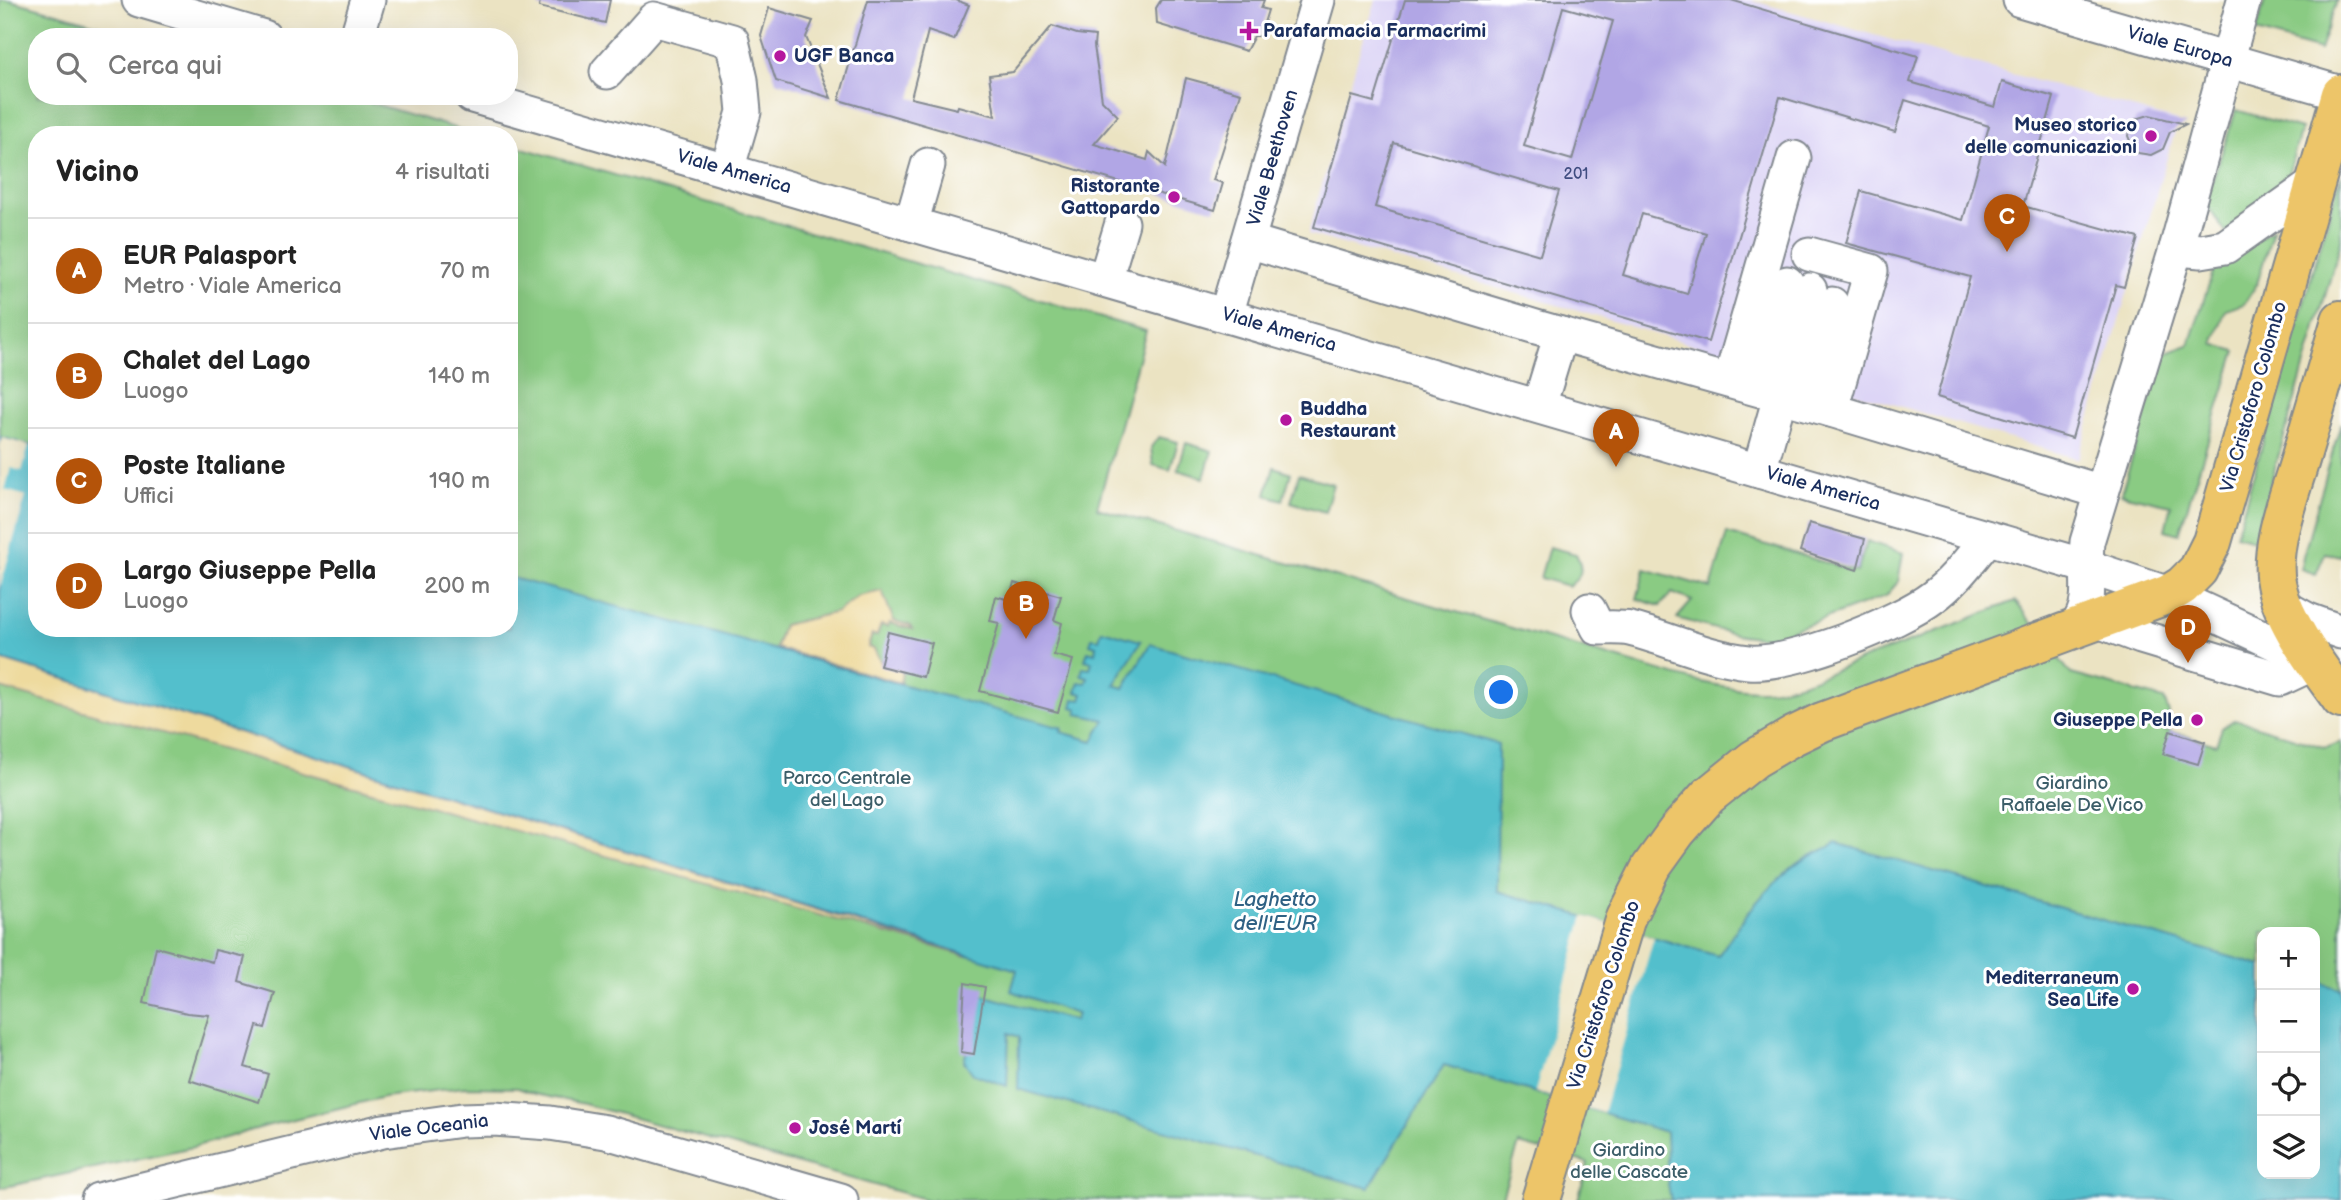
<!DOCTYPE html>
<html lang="it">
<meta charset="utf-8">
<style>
:root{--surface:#fff;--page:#f6f6f6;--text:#222;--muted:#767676;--line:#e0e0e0;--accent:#b45309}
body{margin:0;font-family:"Balsamiq Sans",sans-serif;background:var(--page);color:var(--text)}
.controls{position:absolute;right:21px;bottom:21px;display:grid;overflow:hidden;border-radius:14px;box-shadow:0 7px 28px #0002}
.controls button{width:63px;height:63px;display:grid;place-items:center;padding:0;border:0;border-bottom:2px solid var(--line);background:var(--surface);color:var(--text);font:35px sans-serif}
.you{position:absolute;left:1502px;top:693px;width:24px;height:24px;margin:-18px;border:5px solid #fff;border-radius:50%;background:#1a73e8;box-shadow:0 0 0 10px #1a73e833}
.badge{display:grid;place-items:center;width:46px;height:46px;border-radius:50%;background:var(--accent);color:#fff;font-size:23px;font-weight:700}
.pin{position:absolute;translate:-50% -58px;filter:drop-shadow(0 2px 4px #0008)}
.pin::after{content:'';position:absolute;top:37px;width:24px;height:21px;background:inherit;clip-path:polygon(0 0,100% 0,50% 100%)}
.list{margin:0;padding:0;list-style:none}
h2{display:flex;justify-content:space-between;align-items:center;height:91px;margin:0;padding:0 28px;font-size:30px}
h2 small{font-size:23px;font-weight:400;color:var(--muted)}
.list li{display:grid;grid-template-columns:46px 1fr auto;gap:21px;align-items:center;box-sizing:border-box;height:105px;padding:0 28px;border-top:2px solid var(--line)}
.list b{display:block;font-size:26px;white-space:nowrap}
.list p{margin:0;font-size:23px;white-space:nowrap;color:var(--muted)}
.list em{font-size:23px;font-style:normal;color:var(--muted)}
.icon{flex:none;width:38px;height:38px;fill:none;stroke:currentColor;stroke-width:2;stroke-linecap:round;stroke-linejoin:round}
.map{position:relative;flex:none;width:2341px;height:1200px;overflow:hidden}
.search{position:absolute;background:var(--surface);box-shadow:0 7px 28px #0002;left:28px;top:28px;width:490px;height:77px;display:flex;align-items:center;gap:18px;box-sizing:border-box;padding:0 24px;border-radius:28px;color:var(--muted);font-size:26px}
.panel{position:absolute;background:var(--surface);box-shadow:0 7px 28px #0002;left:28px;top:126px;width:490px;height:511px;border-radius:28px}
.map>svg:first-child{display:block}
.built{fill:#ddd5f6}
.green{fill:#8acb83;stroke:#527d70;stroke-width:2;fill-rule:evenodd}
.sand{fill:#eeda9e;stroke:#84847e;stroke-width:2}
.water{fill:#53bfcc;stroke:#377795;stroke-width:2}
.pier{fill:#ebe3c2}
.building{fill:#b1a6e5;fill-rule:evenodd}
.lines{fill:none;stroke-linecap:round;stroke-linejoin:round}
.minor-casing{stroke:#838990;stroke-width:37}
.major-casing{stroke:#838990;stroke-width:42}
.minor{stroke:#fff;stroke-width:33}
.major{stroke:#edc569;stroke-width:38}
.poi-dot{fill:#b5179e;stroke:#fff;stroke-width:2.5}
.labels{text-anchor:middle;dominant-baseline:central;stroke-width:6;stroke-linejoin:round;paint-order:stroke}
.number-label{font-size:16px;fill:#404d80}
.poi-label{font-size:19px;font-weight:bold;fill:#1b2f5e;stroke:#fff;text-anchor:start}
.street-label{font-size:19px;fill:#1b2f5e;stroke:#fff}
.park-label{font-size:19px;fill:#3c5e69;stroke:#fff}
.water-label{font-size:21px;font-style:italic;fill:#2f6184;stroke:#fff}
</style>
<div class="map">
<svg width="2341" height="1200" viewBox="0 0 2341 1200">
<rect width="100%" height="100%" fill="#fff"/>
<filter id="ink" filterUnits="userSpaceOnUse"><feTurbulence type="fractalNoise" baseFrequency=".0143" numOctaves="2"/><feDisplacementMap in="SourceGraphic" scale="14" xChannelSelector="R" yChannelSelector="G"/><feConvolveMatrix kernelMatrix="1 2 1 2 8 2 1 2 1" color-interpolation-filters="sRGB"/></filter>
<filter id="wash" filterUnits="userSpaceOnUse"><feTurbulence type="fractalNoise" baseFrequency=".00686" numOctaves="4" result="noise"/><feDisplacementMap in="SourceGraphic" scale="28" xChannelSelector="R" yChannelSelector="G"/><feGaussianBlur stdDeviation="1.57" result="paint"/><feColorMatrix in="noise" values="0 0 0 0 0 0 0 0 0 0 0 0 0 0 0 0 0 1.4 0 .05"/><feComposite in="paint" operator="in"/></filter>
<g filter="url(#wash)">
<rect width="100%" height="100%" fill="#ebe3c2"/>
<polygon class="built" points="1376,0 1750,0 2178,121 2078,459 1582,312 1308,234 1360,50"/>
<g class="green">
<path d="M0,0h9l34,9 98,28h-104v59h299v2l17,4 2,-4 123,37h-441v493h472v-484l637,187 -49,177 522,151c45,13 93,30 140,31 34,1 70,-18 102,-30 51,-19 103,-39 154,-59l56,73 93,25 5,14 -4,17 51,15 6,-17 13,-9 91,29 15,-6v458h-763l10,-37 -69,-19 -18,56h-573l-344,-96 -50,-10 -16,-6 -54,-1 -80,10 -114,28 -77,22 -193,41zM2262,932h53v242h-53z"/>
<polygon points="2265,0 2337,0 2320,50 2256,32"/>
<polygon points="2236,110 2301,129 2285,186 2226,233 2205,203"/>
<polygon points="2341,175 2341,241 2254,540 2236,535"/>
<polygon points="2273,229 2257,284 2244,304 2226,310 2213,344 2236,351 2179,534 2165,530 2171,505 2121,494 2164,354 2189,345 2215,266"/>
<polygon points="2341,423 2341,556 2325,553 2316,574 2301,569 2303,556"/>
<polygon points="1159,437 1178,442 1170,470 1153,465 1151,447"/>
<polygon points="1186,443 1212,451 1204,478 1178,470"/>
<polygon points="1274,467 1291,473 1283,500 1266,495"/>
<polygon points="1299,474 1333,484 1325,512 1291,502"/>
<path d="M1727,533l130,39 10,-31 36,12 -5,29 -12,14 -112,41c-33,2 -65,-10 -97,-19l15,-17 -20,-8 -12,13 -23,-7 8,-30 66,19z"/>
<path d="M1549,547l27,7c8,15 6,24 -8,32l-28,-8z"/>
</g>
<g class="sand">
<polygon points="882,591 894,621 909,625 912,629 889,623 888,627 881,625 877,636 872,635 868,647 874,649 881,662 903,669 900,683 776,648 783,625 837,612 859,596"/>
<polygon points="0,659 967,956 0,688"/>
</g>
<path class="water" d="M0,437l37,10v181h472v-51l553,151 -1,4 32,9 12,-21 -28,-6 1,-5 -6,-2 2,-8 7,1 2,-6 -7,-2 3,-10 7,1 2,-6 -7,-2 2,-8 7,1 2,-6 -7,-2 3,-9 7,2 1,-7 -6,-2 2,-6 7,1 3,-9 39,11 -27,44 10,3 26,-44 348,100 -1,147 221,65c22,-32 43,-65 75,-89 13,-10 29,-16 43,-24l426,123v208h53v-193l26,8v211h-670l-3,-15 -2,-53 -222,-67 -75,123 -351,-99 1,-52 -10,-4 -2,53 -34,-12 -9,-13 18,-66 92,26 3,-7 -66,-23 6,-21 -1017,-311z"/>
<g class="pier">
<polygon points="2,438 29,445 22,471 11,468 5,490 26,496 0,587 0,445"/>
<polygon points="1584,916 1654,937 1603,1113 1535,1092"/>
</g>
<g id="blocks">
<g class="building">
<polygon points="540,0 610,0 605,23 539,7"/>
<polygon points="868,0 956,0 969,5 954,40 928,31 911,98 957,109 958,106 995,116 989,75 1013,72 1052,26 1077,34 1095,36 1094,46 1102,100 1118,116 1094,144 1147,160 1149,152 1165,167 1186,78 1241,93 1213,180 1223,183 1215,210 839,100"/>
<polygon points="1161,0 1264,0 1261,8 1268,10 1260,36 1254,36 1246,51 1157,24 1156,8"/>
<path d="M1405,0h326l187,56 -8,26 85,25 7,-25 52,15 -31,109 115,32 -14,49 -8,-2 -44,153 -135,-41 33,-120 -124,-34 15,-52 102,29 26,-94 -84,-26 -10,32 -115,-35 -72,245 -394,-115 38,-131 22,6zM1563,7l50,14 -41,139 -48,-14zM1394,143l165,48 -19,64 -165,-48zM1642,214l64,19 -19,61 -64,-19z"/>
<polygon points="769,8 813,21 806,37 831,98 776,81 761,36"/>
<polygon points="2149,115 2186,124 2170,132 2163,149 2151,155 2138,153 2133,148 2128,136 2129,130 2136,119"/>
<polygon points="1809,523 1865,539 1857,570 1800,551"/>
<polygon points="1014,583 1061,596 1054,620 1062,623 1054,655 1073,660 1058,712 980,691 999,623 990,621 996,596 1009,600"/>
<polygon points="888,632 932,643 923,677 880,666"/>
<polygon points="2170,731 2205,742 2198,764 2163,754"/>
<polygon points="156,947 212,962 215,950 245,957 239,982 275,993 265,1028 257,1026 245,1067 268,1074 259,1102 189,1080 209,1015 187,1013 144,1003"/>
<polygon points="965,983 985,987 974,1054 961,1052"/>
</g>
</g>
</g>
<g filter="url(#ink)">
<use href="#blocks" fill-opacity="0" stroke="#838990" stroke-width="2"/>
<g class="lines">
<g class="minor-casing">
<g id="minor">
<polyline points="139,0 264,37"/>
<polyline points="2020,0 2341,93"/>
<polyline points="357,37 368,0"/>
<polyline points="607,72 654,19 732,41 741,80 744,112 727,170"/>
<polyline points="472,96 2085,566 2169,594 2316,662"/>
<polyline points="911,224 928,165"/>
<polyline points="1248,241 1536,327 1831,410 2102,492"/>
<polyline points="2176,249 2201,251 2225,247 2314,184"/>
<polyline points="1809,254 1871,271 1831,410"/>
<polyline points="1105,280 1122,223"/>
<polyline points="1226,315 1318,0"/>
<polyline points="1730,381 1794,158"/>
<polyline points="1759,389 1787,283"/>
<polyline points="1805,402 1832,304"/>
<polyline points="1539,406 1561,334"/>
<polyline points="1759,471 1810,290"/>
<polyline points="2284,607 2308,620 2341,632"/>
<path d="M1589,610l9,18c10,0 22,-1 32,1 39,10 78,29 119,33 42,4 150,-39 184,-65 22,-16 38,-39 55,-59"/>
<polyline points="2096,620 2141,637 2280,679 2316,662"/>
<path d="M2075,627c21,-23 9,-55 12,-85l89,-293 68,-249"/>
<polyline points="98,1200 383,1131 462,1120 494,1119 550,1123 606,1132 841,1200"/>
</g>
</g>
<g class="major-casing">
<g id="major">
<path d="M2341,320c-13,44 -26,89 -39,133 -11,39 -35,96 -25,135 9,38 42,80 64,111"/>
<polyline points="1541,1200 1626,917 1651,867 1677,831 1708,796 1754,759 1793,736 1822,722 2169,594 2182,586 2198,570 2212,542 2341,94"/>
</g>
</g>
<use href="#minor" class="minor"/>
<use href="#major" class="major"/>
</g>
</g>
<g class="poi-dot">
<path d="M1245.5 20.5h7v7h7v7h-7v7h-7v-7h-7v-7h7z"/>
<circle cx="780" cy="56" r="7"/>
<circle cx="2151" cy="136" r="7"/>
<circle cx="1174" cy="197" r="7"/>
<circle cx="1286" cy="420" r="7"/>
<circle cx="2197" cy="720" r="7"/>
<circle cx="2133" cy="989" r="7"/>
<circle cx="795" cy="1128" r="7"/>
</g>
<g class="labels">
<g class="number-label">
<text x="1576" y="174">201</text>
</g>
<g class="poi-label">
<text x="1263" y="31">Parafarmacia Farmacrimi</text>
<text x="794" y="56">UGF Banca</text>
<text x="2137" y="125" text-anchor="end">Museo storico<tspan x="2137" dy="22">delle comunicazioni</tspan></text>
<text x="1160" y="186" text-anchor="end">Ristorante<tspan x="1160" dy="22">Gattopardo</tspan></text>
<text x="1300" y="409">Buddha<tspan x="1300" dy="22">Restaurant</tspan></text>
<text x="2183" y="720" text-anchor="end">Giuseppe Pella</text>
<text x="2119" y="978" text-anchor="end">Mediterraneum<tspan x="2119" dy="22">Sea Life</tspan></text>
<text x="809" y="1128">José Martí</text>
</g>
<g class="street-label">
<text transform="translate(2180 47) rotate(16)">Viale Europa</text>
<text transform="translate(1273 158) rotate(-74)">Viale Beethoven</text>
<text transform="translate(734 172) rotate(16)">Viale America</text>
<text transform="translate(1279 330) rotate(16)">Viale America</text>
<text transform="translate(2254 397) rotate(-74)">Via Cristoforo Colombo</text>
<text transform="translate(1823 489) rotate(16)">Viale America</text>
<text transform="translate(1604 995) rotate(-72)">Via Cristoforo Colombo</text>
<text transform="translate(429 1128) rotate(-7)">Viale Oceania</text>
</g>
<g class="park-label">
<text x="847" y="778">Parco Centrale<tspan x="847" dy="22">del Lago</tspan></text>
<text x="2072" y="783">Giardino<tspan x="2072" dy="22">Raffaele De Vico</tspan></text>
<text x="1629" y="1150">Giardino<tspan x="1629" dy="22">delle Cascate</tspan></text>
</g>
<g class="water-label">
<text x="1275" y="899">Laghetto<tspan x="1275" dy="24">dell'EUR</tspan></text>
</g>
</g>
</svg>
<div class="controls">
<button>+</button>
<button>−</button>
<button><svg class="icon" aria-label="locate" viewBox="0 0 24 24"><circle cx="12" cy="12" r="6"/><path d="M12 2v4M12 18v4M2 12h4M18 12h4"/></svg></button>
<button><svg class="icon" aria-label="layers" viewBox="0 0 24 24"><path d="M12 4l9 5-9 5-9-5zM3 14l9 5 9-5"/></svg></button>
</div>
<div class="you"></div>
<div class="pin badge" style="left:1616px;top:467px">A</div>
<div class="pin badge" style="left:1026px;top:639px">B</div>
<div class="pin badge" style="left:2007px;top:252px">C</div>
<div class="pin badge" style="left:2188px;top:663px">D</div>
<div class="search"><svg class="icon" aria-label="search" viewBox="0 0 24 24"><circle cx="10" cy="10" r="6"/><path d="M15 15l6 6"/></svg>Cerca qui</div>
<section class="panel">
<h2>Vicino<small>4 risultati</small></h2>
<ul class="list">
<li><span class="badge">A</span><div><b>EUR Palasport</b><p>Metro · Viale America</p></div><em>70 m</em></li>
<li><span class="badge">B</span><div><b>Chalet del Lago</b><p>Luogo</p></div><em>140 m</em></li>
<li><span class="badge">C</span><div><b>Poste Italiane</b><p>Uffici</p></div><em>190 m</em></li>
<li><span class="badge">D</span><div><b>Largo Giuseppe Pella</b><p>Luogo</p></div><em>200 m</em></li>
</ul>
</section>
</div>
